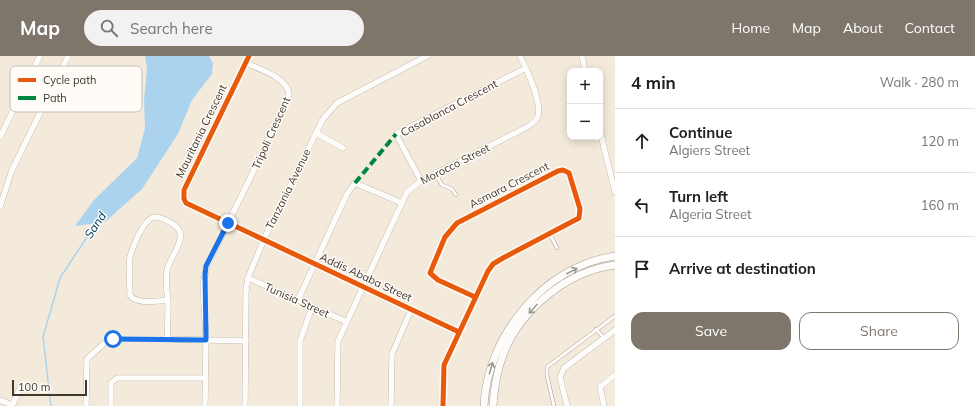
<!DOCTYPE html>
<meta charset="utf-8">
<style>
:root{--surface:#fff;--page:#f2f2f2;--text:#202124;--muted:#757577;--line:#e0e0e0;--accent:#7e766b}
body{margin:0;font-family:Mulish,sans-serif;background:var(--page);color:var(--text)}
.controls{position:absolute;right:12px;top:12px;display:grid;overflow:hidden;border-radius:8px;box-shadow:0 2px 10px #0003}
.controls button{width:36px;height:36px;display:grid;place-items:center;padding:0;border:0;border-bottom:1px solid var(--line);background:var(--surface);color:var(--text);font:20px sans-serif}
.scale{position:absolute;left:12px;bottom:10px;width:75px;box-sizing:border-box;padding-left:4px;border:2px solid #3f382e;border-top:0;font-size:11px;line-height:14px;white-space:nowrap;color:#3f382e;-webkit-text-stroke:3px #fffbf6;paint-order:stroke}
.stop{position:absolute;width:12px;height:12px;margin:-9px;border:3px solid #1a73e8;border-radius:50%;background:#fff}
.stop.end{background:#1a73e8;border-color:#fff;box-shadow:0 1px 4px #0008}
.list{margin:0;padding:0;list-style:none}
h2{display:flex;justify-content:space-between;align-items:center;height:52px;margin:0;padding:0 16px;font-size:17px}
h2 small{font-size:13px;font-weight:400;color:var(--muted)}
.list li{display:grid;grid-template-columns:26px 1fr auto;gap:12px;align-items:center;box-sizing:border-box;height:64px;padding:0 16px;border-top:1px solid var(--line)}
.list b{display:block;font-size:15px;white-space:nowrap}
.list p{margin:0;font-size:13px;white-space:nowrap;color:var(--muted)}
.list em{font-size:13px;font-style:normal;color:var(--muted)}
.actions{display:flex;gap:8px;padding:12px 16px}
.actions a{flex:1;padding:9px 0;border:1px solid var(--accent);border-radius:12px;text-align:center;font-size:14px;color:var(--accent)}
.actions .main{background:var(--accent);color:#fff}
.icon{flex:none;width:22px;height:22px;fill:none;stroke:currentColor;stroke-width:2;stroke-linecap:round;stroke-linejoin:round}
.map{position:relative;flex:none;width:615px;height:350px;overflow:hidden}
header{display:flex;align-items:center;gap:24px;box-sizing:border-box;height:56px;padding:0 20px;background:var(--accent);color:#fff}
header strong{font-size:19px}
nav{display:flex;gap:22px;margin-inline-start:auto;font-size:14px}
.search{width:280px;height:36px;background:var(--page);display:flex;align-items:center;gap:10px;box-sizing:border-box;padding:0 14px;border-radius:22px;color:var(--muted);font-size:15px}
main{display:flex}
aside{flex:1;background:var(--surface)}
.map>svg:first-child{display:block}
.water{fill:#acd3ed}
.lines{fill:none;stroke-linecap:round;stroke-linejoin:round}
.stream{stroke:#acd3ed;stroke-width:1.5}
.service-casing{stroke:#a69f94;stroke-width:4}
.minor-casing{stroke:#a69f94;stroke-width:6}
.tertiary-casing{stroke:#a69f94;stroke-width:8}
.service{stroke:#fdfcfa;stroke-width:3}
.minor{stroke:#fdfcfa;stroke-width:5.5}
.tertiary{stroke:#fdfcfa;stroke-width:7}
.quiet{stroke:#00873e;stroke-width:4;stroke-dasharray:8 4;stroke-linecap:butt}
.cycleway-casing{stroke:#fffbf6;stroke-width:8}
.cycleway{stroke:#e8590c;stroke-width:5}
.oneway{stroke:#9e9a94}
.route{stroke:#1a73e8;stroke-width:5}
.labels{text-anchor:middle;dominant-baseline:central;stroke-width:3;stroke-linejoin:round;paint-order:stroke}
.street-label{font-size:11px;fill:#3f382e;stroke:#fffbf6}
.water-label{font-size:12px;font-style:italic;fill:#014365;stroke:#fffbf6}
.key{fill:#fffbf6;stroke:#c5c0ba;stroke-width:1}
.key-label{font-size:11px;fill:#3f382e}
</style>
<header>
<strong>Map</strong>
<div class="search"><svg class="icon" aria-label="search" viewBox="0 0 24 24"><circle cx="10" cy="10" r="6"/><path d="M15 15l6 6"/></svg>Search here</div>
<nav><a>Home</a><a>Map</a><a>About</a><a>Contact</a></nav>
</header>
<main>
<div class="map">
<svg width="615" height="350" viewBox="0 0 615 350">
<rect width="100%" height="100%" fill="#f4eadc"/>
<polygon class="water" points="145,0 209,0 213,7 212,18 192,44 178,78 142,133 105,166 75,170 94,144 137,102 145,72 144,44 147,13"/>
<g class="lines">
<polyline class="stream" points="51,350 43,281 60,222 97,166"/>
<g class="service-casing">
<g id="service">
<polyline points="435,117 442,129 452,133 456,139"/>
<polyline points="550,178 557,192"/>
<polyline points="596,273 604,282"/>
<polyline points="554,350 547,320 547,311 615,260"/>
</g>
</g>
<g class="minor-casing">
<g id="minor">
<polyline points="249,0 184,134 184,143 186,147 459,276"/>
<polyline points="582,0 585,15"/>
<polyline points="600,75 615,136"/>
<polyline points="316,77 343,92"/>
<polyline points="0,81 40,0"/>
<polyline points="421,125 396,78 526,12"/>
<polyline points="0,151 12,114 68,0"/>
<polyline points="248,222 347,266"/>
<polyline points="298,244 347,138 355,127 402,147"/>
<path d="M167,283c1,-13 1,-25 1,-38 -1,-10 -3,-20 -1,-31 2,-11 16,-26 13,-38 -3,-8 -19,-15 -26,-15 -12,4 -21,29 -24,40 -2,12 0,26 0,38 7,10 27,6 38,5"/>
<polyline points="0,344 12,349"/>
<polyline points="12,350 21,330"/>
<polyline points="86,350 87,303 109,283 167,283 246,285"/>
<polyline points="111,350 111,327 117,322 206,322"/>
<path d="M205,350l1,-66 -3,-56 4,-18 47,-96 35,-75c0,-17 -30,-26 -43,-32"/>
<polyline points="245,350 246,235 248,222 264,183 323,63 337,47 427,0"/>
<polyline points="300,350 300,285 312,251"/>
<path d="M337,350l1,-65 69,-149 14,-11 106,-54c5,-3 9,-6 11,-11 4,-14 -12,-48 -18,-60"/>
<polyline points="391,350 392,298 411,254"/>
<polyline points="443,350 444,309 488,215 493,208 503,202 579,162 580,153 569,117 563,114 558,115 457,167 445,181 430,217 438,224 475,241"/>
<polyline points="567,350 560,321 564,312 615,274"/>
<polyline points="604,350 600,331 615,319"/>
</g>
</g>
<g class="tertiary-casing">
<g id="tertiary">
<path d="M484,350c3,-70 60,-140 131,-150"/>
<path d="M493,350c1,-17 4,-35 10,-51 17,-45 64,-84 112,-90"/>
</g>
</g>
<use href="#service" class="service"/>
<use href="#minor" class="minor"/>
<use href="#tertiary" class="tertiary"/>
<polyline class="quiet" points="355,127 396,78"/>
<g class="cycleway-casing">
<g id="cycleway">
<polyline points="249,0 184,134 184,143 186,147 459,276"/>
<polyline points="443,350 444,309 488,215 493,208 503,202 579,162 580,153 569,117 563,114 558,115 457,167 445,181 430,217 438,224 475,241"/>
</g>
</g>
<use href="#cycleway" class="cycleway"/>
</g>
<defs><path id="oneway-shaft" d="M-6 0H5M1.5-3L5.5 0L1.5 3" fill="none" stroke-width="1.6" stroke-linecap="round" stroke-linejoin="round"/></defs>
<g class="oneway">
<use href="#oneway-shaft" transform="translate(572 215) rotate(-27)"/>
<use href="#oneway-shaft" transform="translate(533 253) rotate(132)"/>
<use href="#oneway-shaft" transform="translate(491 312) rotate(-74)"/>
</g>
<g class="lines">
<polyline class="route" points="113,283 206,284 205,219 206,210 228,167"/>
</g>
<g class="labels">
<g class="street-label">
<text transform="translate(449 52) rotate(-28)">Casablanca Crescent</text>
<text transform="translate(201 75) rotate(-64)">Mauritania Crescent</text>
<text transform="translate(271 77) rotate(-66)">Tripoli Crescent</text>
<text transform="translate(455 108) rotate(-27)">Morocco Street</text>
<text transform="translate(509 129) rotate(-27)">Asmara Crescent</text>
<text transform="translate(288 133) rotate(-64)">Tanzania Avenue</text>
<text transform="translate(366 221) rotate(25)">Addis Ababa Street</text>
<text transform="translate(297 244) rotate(24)">Tunisia Street</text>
</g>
<g class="water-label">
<text transform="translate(95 169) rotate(-56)">Sand</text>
</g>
</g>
<rect x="10" y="10" width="132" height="46" rx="6" class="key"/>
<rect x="18" y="22" width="18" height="4" fill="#e8590c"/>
<rect x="18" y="40" width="18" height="4" fill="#00873e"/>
<g class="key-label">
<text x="43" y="28">Cycle path</text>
<text x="43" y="46">Path</text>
</g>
</svg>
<div class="controls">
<button>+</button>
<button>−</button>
</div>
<div class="scale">100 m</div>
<div class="stop" style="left:113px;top:283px"></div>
<div class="stop end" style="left:228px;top:167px"></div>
</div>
<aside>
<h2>4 min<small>Walk · 280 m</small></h2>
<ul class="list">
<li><svg class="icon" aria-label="ahead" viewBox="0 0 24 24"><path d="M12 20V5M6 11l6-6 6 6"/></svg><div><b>Continue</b><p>Algiers Street</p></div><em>120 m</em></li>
<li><svg class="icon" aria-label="left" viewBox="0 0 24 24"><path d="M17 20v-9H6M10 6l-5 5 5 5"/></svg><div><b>Turn left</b><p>Algeria Street</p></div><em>160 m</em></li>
<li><svg class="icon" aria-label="arrive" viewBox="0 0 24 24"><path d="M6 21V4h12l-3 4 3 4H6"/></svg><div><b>Arrive at destination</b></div></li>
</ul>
<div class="actions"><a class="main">Save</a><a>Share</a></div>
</aside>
</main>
